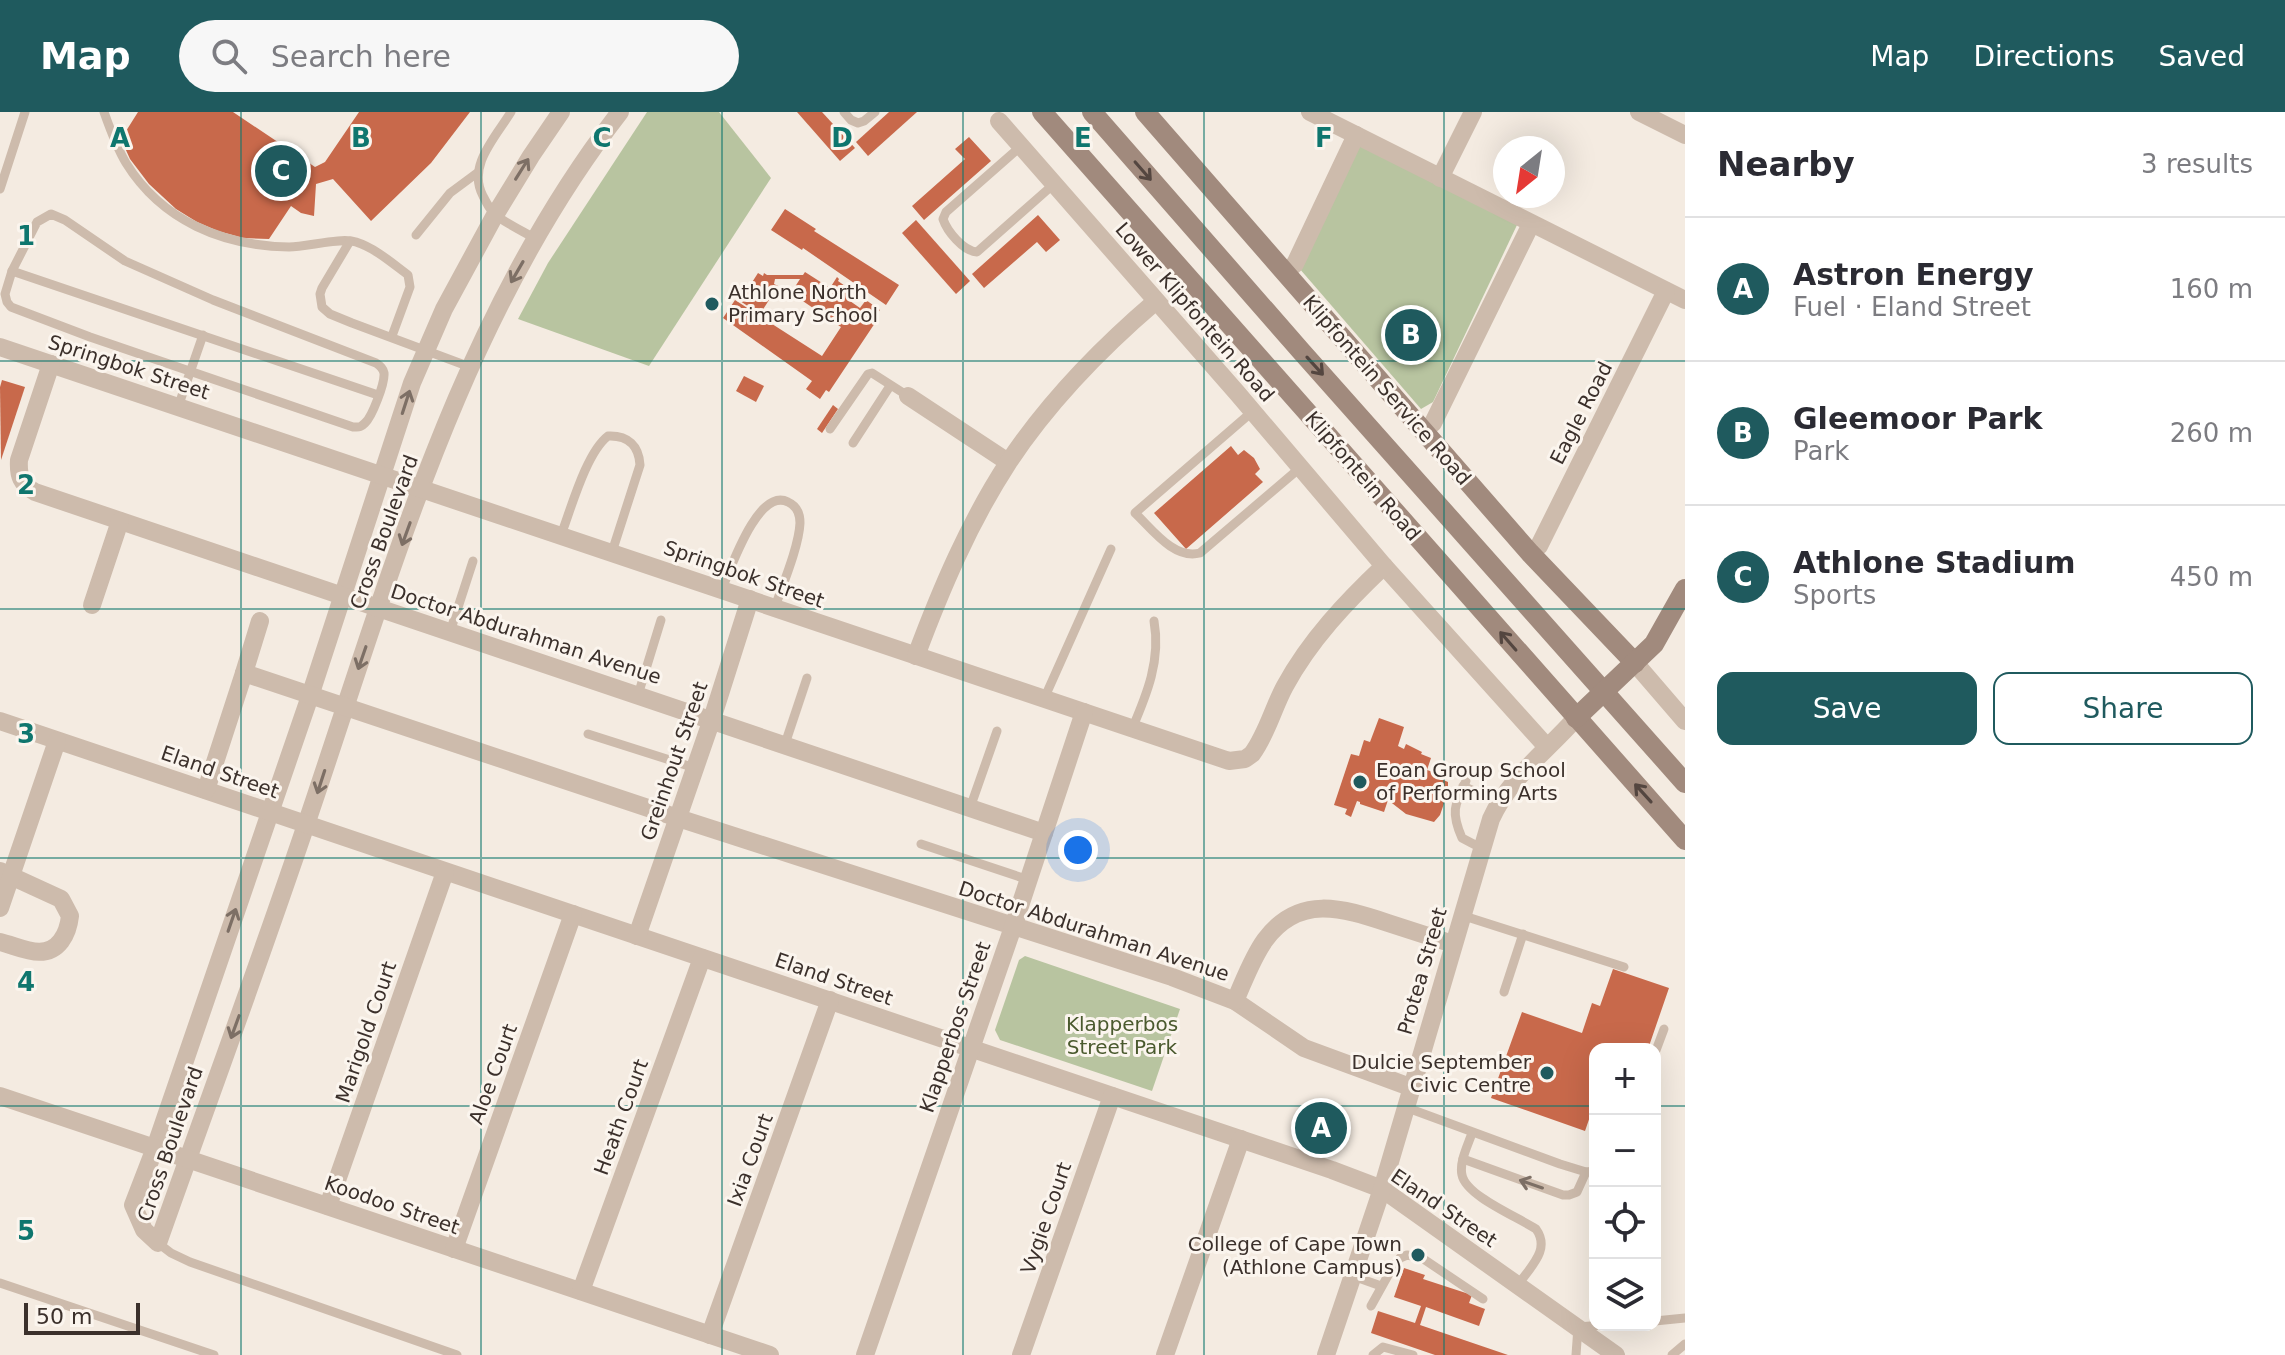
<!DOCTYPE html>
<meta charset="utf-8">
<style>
:root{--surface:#fff;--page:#f7f7f7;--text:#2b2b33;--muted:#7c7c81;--line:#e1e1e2;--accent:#1f5a5e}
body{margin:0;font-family:"DejaVu Sans",sans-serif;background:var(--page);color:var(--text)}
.controls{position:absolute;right:24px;bottom:24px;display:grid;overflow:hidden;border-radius:16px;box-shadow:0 8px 32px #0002}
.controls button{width:72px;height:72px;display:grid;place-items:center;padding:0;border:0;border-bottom:2px solid var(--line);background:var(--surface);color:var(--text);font:40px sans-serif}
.compass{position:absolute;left:1493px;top:24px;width:72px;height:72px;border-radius:50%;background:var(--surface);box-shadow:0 8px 32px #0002;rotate:210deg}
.scale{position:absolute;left:24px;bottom:20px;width:116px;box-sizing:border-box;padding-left:8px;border:4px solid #3b302b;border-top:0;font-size:22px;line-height:28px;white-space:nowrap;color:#3b302b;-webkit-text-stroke:6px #fbf5ee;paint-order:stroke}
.you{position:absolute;left:1078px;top:738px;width:28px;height:28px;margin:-20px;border:6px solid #fff;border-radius:50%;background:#1a73e8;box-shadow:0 0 0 12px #1a73e833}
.badge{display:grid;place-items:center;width:52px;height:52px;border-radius:50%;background:var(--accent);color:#fff;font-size:26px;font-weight:700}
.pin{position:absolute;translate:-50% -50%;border:4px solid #fff;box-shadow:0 2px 8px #0006}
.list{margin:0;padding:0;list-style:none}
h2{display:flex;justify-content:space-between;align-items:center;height:104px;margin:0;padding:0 32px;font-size:34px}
h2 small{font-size:26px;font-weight:400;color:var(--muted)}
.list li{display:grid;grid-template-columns:52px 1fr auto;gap:24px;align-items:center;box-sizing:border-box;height:144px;padding:0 32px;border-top:2px solid var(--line)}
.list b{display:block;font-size:30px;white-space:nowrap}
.list p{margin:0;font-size:26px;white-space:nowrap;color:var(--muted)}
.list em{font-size:26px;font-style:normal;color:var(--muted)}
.actions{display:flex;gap:16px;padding:24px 32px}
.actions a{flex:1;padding:18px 0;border:2px solid var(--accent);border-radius:16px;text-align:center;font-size:28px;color:var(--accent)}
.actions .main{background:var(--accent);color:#fff}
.icon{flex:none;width:44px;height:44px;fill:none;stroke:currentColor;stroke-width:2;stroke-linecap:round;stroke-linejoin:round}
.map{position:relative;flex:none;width:1685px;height:1243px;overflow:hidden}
header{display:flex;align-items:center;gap:48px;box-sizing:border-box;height:112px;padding:0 40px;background:var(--accent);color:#fff}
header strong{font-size:38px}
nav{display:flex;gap:44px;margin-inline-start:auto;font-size:28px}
.search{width:560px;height:72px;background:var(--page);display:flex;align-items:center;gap:20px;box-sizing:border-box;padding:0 28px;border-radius:44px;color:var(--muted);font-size:30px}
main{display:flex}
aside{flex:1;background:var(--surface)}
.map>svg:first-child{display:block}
.green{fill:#b8c4a0}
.building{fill:#c8694b}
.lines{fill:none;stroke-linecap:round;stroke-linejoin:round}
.lane{stroke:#cdbbac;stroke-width:9}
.street{stroke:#cdbbac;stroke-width:18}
.secondary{stroke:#a18a7d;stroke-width:20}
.oneway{stroke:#7d6f65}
.oneway2{stroke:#544640}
.grid{fill:none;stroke:#0f766e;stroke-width:2;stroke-opacity:0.55}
.poi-dot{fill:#1f5a5e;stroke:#fbf5ee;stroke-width:3}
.labels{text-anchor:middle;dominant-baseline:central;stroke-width:6;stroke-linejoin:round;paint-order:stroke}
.poi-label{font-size:20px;fill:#3b302b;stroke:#fbf5ee;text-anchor:start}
.street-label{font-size:20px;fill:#3b302b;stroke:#fbf5ee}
.park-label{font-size:20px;fill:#4a5a2e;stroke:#fbf5ee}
.grid-label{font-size:26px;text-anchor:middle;font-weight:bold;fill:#0f766e;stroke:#fbf5ee;stroke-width:6;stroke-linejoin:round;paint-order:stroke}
</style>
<header>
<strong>Map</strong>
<div class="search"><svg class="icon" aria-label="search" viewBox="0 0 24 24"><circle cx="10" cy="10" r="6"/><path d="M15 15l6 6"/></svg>Search here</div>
<nav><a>Map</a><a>Directions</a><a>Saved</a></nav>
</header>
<main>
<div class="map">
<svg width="1685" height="1243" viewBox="0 0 1685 1243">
<rect width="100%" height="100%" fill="#f4ebe1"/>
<g class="green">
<polygon points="647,0 719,0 771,66 649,254 518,207 548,151"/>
<polygon points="1358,31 1517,113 1433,290 1421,297 1299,156"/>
<polygon points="1025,844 1180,897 1152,979 1000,928 995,918 1019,848"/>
</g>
<g class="building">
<polygon points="138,0 233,0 315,55 325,50 359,0 470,0 431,51 371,109 333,67 316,72 314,104 301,101 291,94 269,127 243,126 218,119 197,110 176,97 149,72 130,47 121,27"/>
<polygon points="797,0 822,0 855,36 840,49"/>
<polygon points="889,0 917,0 868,44 856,30"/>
<polygon points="969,25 991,49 924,108 912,94 965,47 955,37"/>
<polygon points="785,97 816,117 814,119 899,173 886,193 803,136 802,138 771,118"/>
<polygon points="1038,103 1060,128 1046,140 1037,130 984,176 972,162"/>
<polygon points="916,108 970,169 956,182 902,121"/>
<polygon points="805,160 830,176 837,165 839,167 838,169 855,181 850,189 860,196 866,188 880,198 874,206 877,208 829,280 826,278 820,287 806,277 812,269 723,206 735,188 822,244 841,215 791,181 800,167 775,167 774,172 778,174 760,202 740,189 758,161 763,164 764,161 767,163 803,163"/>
<polygon points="744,264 764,274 756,290 736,279"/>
<polygon points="2,268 25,275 1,348 0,275"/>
<polygon points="833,293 838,297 822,321 817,317"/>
<polygon points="1231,334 1238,343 1244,338 1254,346 1260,357 1255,362 1263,370 1186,437 1154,401"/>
<polygon points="1379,606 1404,615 1398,634 1404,637 1406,632 1422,640 1421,642 1431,646 1427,658 1439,662 1439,666 1448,670 1448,680 1440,703 1434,710 1406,702 1388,688 1384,700 1360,692 1360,690 1357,689 1351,705 1345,702 1347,697 1334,693 1351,642 1359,644 1364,628 1370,630"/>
<polygon points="1613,857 1669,876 1648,937 1595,937 1595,990 1585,1019 1491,986 1522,900 1582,921 1592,891 1600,894"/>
<polygon points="1404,1156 1425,1163 1423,1167 1472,1183 1469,1191 1485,1197 1479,1214 1426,1195 1420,1213 1508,1243 1435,1243 1371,1221 1378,1199 1415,1211 1421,1194 1394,1185"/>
</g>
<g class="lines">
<g class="lane">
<path d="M104,0c6,17 13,36 22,51 36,58 97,83 163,84 18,0 52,-10 67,-5 19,6 36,21 52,33l2,12 -18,49"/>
<path d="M511,0c-16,26 -44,54 -28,84 4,8 8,16 15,21 12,8 26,15 38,22"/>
<polyline points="844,0 851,8 858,11 864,9 875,0"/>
<path d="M1021,34l-75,66 -3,7c4,12 20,32 34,33l77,-68"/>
<polyline points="0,77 25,0"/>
<path d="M51,102l14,6 60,41 88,39 163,63c4,3 7,5 8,10 1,10 -12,44 -19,50 -5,5 -6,4 -12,4l-263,-90 -79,-30 -4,-5 -2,-8 7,-23 25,-49z"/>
<polyline points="416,123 450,81 477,61"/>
<polyline points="350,129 322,176 320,182 322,195 330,202 352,211 470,255"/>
<polyline points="12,159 378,283"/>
<polyline points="178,295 203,223"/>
<path d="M1253,299l-118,102c17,16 39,47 65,40l101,-86"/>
<polyline points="830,317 868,262 872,261 908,284"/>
<polyline points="853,331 890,274"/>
<path d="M561,423c10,-26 25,-82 47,-99 20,-1 31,10 32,29l-28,87"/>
<path d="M722,477c9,-21 36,-102 66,-87 9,4 12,12 12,21 -1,23 -17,61 -25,84"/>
<polyline points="450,520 473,449"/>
<polyline points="638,583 661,508"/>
<polyline points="1044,587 1111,437"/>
<path d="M1132,617c15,-35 29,-69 22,-108"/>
<polyline points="588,622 695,656"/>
<polyline points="785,632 807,566"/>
<path d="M1466,669c-12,24 -15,32 -4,57l19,10"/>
<polyline points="1463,674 1499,690"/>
<polyline points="970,696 997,619"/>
<polyline points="921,732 1029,768"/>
<polyline points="1461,803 1624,855"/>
<polyline points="1504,880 1523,822"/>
<polyline points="1655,941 1664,917"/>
<polyline points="1405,995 1560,1052 1586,1060 1595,1059"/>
<path d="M1472,1021c-4,12 -13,29 -10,42 4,21 56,42 74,54 15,21 -6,38 -18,56"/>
<polyline points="1463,1047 1563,1083 1569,1083 1577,1080 1586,1060"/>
<polyline points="158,1131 171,1141 190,1150 457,1243"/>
<polyline points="1353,1164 1381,1174"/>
<polyline points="0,1171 214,1243"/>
<polyline points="1371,1194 1391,1158 1400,1146 1407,1143 1422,1146 1483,1187"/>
<polyline points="1655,1209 1685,1206"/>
<polyline points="1373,1243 1383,1235 1413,1243"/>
<polyline points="1576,1243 1578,1215 1603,1213"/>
<polyline points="1672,1243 1685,1232"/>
</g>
<g class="street">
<path d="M561,0l-30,44 -36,59 -51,94 -32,74 -102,313 -155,452 -22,57 11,25 14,13c53,-150 108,-298 158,-448 79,-235 149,-484 304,-683"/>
<polyline points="1310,0 1685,188"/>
<polyline points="1639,0 1685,23"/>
<polyline points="999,9 1238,282 1384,454 1547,635"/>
<polyline points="1440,66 1473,0"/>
<polyline points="1285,160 1295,152 1356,23"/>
<path d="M0,235l1229,414 16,-2 7,-5c15,-20 21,-46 33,-68 25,-46 61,-84 99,-120"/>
<path d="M51,252l-32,96c-1,16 2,24 16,32l1009,341"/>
<polyline points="908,284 1008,350"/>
<polyline points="1424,319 1433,311 1531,112"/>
<polyline points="1530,441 1539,434 1666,179"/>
<polyline points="92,493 120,409"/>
<path d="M916,544c25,-67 53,-133 92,-193 41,-62 93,-115 148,-162"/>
<polyline points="1635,551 1685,609"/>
<polyline points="244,561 260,509"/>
<polyline points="0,609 1332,1058 1382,1077 1616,1243"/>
<polyline points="206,678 244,561 678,706 1172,865 1235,889 1304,936 1410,975"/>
<path d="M0,759l61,28 9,17c-1,9 -3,17 -9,25 -16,21 -40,6 -61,1"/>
<polyline points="0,796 57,629"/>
<polyline points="637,824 712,607 750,487"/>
<path d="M1235,889c9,-20 17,-43 30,-61 34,-46 77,-32 123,-17 22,7 43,14 65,21"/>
<polyline points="0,984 770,1243"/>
<polyline points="328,1094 445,760"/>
<polyline points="454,1137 573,802"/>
<polyline points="581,1179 702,846"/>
<polyline points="710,1223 830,888"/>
<polyline points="865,1243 1013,815 1084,600"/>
<polyline points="1021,1243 1112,984"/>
<polyline points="1165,1243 1241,1027"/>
<path d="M1326,1243l56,-166 109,-370c19,-42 55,-67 85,-101"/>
</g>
<g class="secondary">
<polyline points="1042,0 1685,728"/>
<polyline points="1092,0 1301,239 1685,671"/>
<polyline points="1145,0 1530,441 1635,551"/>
<polyline points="1576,606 1654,532 1685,477"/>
</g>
</g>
<defs><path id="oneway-shaft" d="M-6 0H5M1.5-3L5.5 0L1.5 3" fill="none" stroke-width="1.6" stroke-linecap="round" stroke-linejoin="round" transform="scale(2)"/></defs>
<g class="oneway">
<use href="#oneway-shaft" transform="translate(522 57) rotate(-58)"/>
<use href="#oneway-shaft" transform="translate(517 160) rotate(120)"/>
<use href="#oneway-shaft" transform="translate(406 290) rotate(-72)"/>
<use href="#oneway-shaft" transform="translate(406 422) rotate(110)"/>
<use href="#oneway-shaft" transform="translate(362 546) rotate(109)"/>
<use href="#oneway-shaft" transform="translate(321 670) rotate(108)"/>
<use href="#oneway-shaft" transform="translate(232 808) rotate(-71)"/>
<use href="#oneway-shaft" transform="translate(235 915) rotate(110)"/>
<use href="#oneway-shaft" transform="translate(1531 1072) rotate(-161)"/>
</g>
<g class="oneway2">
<use href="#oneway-shaft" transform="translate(1143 59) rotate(49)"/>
<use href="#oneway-shaft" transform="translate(1315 254) rotate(48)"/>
<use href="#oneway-shaft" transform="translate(1508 529) rotate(-131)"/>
<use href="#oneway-shaft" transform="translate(1643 681) rotate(-132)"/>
</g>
<path class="grid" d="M241,0v1243M481,0v1243M722,0v1243M963,0v1243M1204,0v1243M1444,0v1243M0,249h1685M0,497h1685M0,746h1685M0,994h1595M1655,994h30"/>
<g class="poi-dot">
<circle cx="712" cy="192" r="8"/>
<circle cx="1360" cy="670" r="8"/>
<circle cx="1547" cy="961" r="8"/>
<circle cx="1418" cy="1143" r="8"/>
</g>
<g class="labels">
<g class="poi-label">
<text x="728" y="180">Athlone North<tspan x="728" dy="23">Primary School</tspan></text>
<text x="1376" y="658">Eoan Group School<tspan x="1376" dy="23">of Performing Arts</tspan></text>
<text x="1531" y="950" text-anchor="end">Dulcie September<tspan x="1531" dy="23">Civic Centre</tspan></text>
<text x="1402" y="1132" text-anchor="end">College of Cape Town<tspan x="1402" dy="23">(Athlone Campus)</tspan></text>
</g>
<g class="street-label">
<text transform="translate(1195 200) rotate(49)">Lower Klipfontein Road</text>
<text transform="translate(129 255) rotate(18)">Springbok Street</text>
<text transform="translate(1387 278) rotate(49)">Klipfontein Service Road</text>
<text transform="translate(1581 301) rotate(-63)">Eagle Road</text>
<text transform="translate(1363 364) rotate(49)">Klipfontein Road</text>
<text transform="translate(384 420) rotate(-70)">Cross Boulevard</text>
<text transform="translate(744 462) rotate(19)">Springbok Street</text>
<text transform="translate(526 522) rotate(18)">Doctor Abdurahman Avenue</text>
<text transform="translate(674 649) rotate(-71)">Greinhout Street</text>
<text transform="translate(220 660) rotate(19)">Eland Street</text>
<text transform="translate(1094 819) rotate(18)">Doctor Abdurahman Avenue</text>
<text transform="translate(1422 859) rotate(-74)">Protea Street</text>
<text transform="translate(834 867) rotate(19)">Eland Street</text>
<text transform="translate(955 915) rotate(-71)">Klapperbos Street</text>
<text transform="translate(366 920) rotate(-71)">Marigold Court</text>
<text transform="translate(493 962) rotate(-70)">Aloe Court</text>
<text transform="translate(621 1005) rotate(-70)">Heath Court</text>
<text transform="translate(170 1032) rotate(-71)">Cross Boulevard</text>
<text transform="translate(750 1048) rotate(-70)">Ixia Court</text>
<text transform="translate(392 1093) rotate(19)">Koodoo Street</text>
<text transform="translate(1444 1096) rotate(34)">Eland Street</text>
<text transform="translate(1046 1106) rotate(-71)">Vygie Court</text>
</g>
<g class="park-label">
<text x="1122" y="912">Klapperbos<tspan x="1122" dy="23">Street Park</tspan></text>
</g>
</g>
<g class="grid-label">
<text x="120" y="35">A</text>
<text x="361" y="35">B</text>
<text x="602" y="35">C</text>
<text x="842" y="35">D</text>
<text x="1083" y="35">E</text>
<text x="1324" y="35">F</text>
<text x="26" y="133">1</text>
<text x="26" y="382">2</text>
<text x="26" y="631">3</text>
<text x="26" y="879">4</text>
<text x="26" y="1128">5</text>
</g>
</svg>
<div class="controls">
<button>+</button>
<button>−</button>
<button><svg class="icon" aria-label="locate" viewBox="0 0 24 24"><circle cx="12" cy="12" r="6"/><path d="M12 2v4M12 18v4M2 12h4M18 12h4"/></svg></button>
<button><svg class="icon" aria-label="layers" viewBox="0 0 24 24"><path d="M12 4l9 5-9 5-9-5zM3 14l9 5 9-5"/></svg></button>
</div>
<svg class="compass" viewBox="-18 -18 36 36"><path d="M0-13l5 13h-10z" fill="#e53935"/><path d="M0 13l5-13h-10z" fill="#7c7c81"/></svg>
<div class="scale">50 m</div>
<div class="you"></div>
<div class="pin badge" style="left:1321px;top:1016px">A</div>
<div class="pin badge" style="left:1411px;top:223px">B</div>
<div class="pin badge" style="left:281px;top:59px">C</div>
</div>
<aside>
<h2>Nearby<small>3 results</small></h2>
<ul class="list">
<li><span class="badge">A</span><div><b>Astron Energy</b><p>Fuel · Eland Street</p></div><em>160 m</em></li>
<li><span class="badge">B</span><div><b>Gleemoor Park</b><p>Park</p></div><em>260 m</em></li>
<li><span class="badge">C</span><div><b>Athlone Stadium</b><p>Sports</p></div><em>450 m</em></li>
</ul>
<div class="actions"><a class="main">Save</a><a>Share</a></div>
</aside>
</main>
